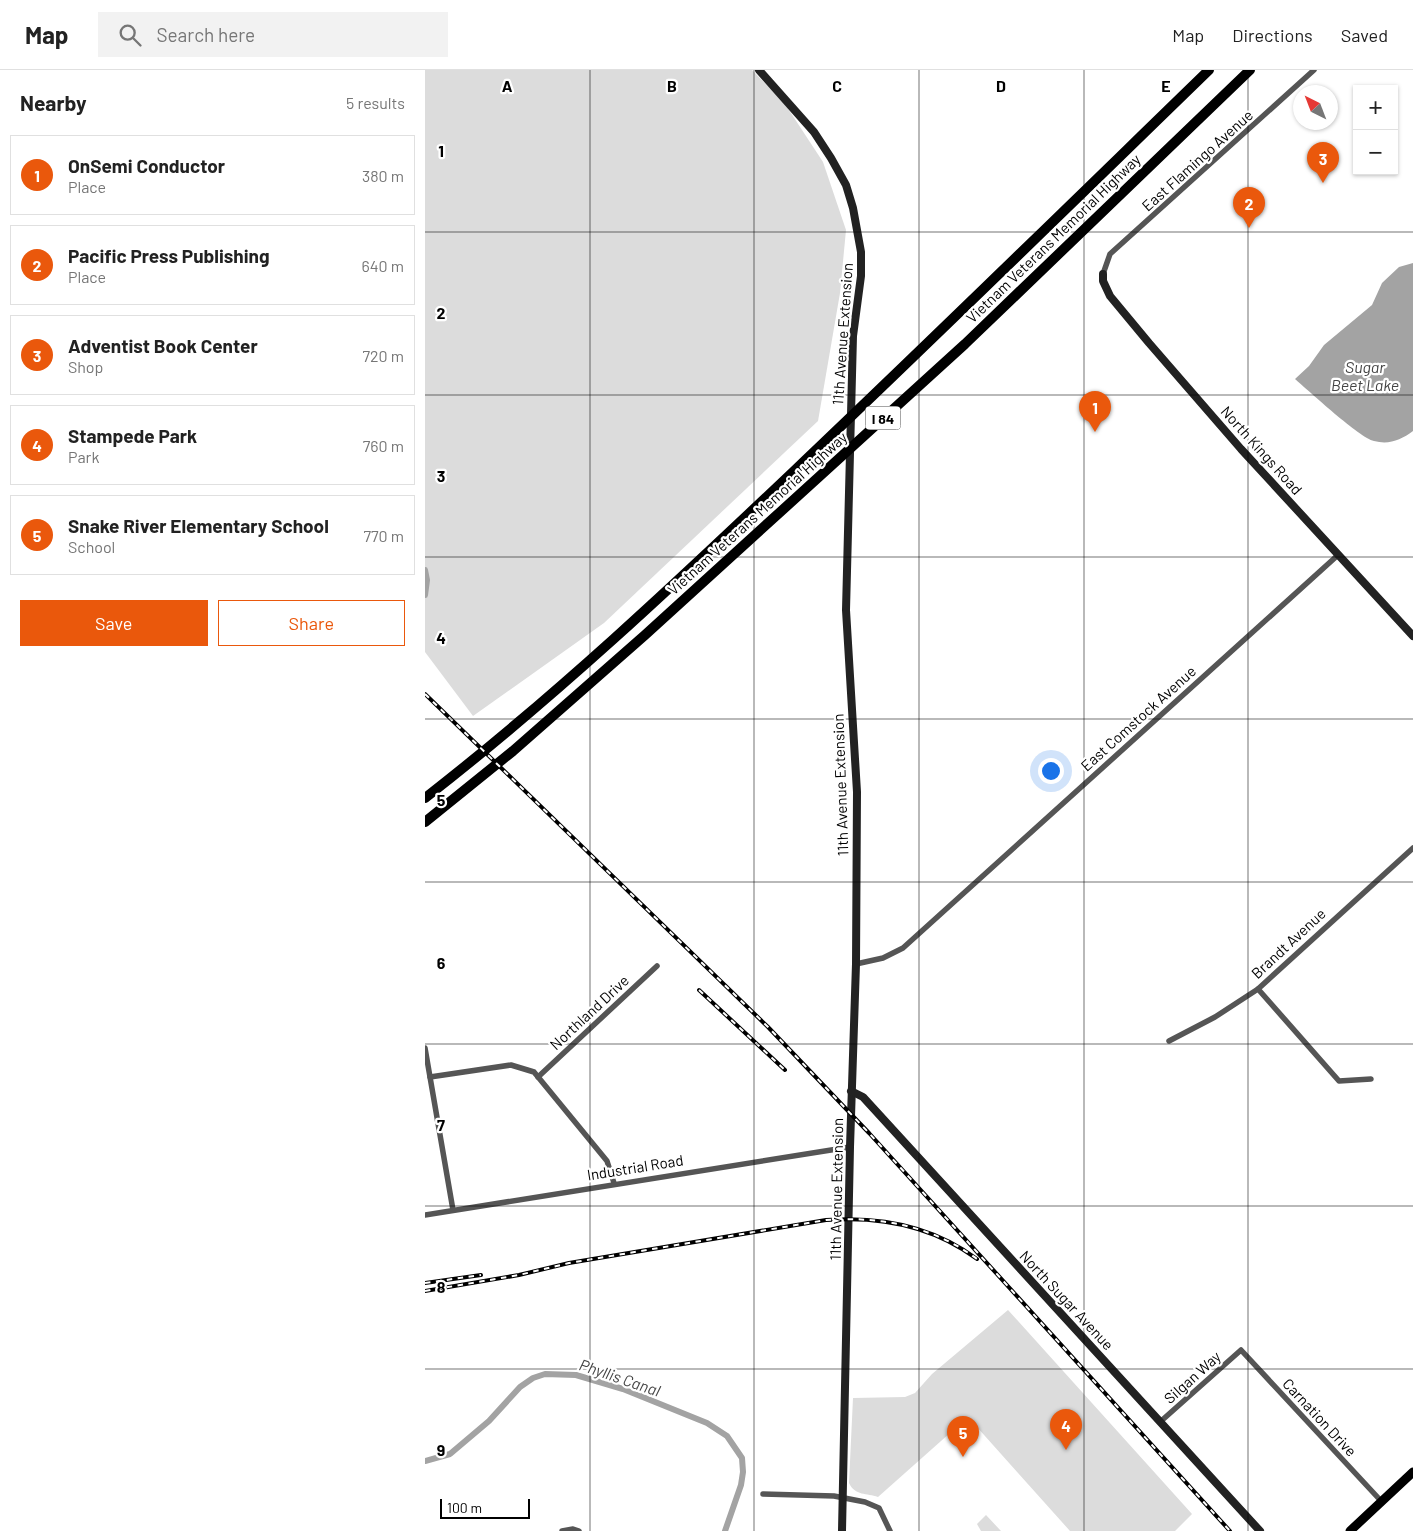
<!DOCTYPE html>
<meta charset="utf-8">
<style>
:root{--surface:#fff;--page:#f2f2f2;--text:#222;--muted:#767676;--line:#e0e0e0;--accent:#ea580c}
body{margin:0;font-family:Barlow,sans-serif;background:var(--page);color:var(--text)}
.controls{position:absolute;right:15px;top:15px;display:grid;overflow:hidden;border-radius:0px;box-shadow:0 1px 4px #0004}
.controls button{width:45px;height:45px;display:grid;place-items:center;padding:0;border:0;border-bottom:1px solid var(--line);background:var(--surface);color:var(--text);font:25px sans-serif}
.compass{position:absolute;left:868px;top:15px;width:45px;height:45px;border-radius:50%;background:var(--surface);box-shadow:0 1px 4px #0004;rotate:318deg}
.scale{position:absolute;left:15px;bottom:12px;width:90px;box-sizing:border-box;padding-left:5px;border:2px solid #000;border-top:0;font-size:14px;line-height:18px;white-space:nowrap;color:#000;-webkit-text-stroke:4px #fff;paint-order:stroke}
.you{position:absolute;left:625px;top:700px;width:18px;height:18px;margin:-12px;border:4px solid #fff;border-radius:50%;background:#1a73e8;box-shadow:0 0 0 8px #1a73e833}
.badge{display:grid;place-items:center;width:32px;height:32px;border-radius:50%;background:var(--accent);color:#fff;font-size:16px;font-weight:700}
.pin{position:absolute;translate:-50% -41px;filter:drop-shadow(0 1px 2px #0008)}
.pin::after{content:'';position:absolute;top:26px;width:18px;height:15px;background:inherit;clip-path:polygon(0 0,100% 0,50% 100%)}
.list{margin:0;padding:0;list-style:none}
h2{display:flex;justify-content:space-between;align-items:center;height:65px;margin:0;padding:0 20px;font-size:21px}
h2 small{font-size:16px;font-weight:400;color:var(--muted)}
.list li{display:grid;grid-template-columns:32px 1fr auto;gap:15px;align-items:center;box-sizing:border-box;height:80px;margin:0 10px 10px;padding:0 10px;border:1px solid var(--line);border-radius:0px}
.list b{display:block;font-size:19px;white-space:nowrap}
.list p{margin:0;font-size:16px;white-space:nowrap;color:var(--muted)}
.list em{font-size:16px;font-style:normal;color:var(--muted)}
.actions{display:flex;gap:10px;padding:15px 20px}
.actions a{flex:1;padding:11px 0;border:1px solid var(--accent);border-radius:0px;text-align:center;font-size:18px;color:var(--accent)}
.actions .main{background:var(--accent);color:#fff}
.icon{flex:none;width:28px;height:28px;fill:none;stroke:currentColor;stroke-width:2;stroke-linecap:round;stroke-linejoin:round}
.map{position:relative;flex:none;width:988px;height:1461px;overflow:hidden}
header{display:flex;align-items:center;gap:30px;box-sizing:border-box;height:70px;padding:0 25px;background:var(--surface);border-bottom:1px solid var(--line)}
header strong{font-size:24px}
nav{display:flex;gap:28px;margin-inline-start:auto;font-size:18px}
.search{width:350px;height:45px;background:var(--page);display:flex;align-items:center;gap:12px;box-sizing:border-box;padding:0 18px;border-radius:0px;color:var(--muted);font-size:19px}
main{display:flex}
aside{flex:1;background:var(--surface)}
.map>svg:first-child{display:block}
.green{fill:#dcdcdc}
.water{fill:#a3a3a3}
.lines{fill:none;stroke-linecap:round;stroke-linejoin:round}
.canal{stroke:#a3a3a3;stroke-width:6}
.street{stroke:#555;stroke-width:5.5}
.secondary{stroke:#222;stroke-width:8}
.primary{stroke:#000;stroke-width:9}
.highway{stroke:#000;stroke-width:10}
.rail-casing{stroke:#000;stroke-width:4}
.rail{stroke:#fff;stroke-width:2;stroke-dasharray:5.5;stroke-linecap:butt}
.grid{fill:none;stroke:#000;stroke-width:1;stroke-opacity:0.55}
.labels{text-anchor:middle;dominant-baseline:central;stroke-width:4.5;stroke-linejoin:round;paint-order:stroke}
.shield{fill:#fff;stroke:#4c4c4c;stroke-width:1}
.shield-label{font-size:14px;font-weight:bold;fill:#000}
.street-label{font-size:15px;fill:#000;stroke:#fff}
.water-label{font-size:16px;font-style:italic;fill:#444;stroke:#fff}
.grid-label{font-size:16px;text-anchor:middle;font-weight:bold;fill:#000;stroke:#fff;stroke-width:4.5;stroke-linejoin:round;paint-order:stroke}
</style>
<header>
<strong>Map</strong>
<div class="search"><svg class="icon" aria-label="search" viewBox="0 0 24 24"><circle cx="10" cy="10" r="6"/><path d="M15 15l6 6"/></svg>Search here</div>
<nav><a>Map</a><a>Directions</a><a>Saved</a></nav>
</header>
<main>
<aside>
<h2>Nearby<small>5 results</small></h2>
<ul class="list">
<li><span class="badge">1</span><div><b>OnSemi Conductor</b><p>Place</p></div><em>380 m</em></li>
<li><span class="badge">2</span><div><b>Pacific Press Publishing</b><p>Place</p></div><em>640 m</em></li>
<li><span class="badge">3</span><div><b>Adventist Book Center</b><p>Shop</p></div><em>720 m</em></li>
<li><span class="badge">4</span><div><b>Stampede Park</b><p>Park</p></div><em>760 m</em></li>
<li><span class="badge">5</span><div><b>Snake River Elementary School</b><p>School</p></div><em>770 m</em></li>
</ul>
<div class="actions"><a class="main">Save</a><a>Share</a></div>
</aside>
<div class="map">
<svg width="988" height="1461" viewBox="0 0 988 1461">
<rect width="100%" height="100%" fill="#fff"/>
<g class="green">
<polygon points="0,0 327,0 360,34 398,92 421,160 415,223 393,351 179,553 48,646 0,582"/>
<path d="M583,1240l184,204 -17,17h-105l-102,-114 -90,80c-11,-4 -23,-1 -29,-14l4,-85 52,-1 10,-4 17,-19z"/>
<polygon points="561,1445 576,1461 556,1461 552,1454"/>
</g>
<path class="water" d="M988,193v168c-12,9 -24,14 -39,10 -14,-3 -65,-50 -79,-62l14,-13 15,-21 48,-40 10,-22 17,-16z"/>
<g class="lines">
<g class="canal">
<polyline points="0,500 2,510 0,525"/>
<polyline points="0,1391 25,1384 64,1351 95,1317 108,1308 120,1304 151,1305 198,1319 282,1353 302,1366 317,1388 318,1402 316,1415 300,1461"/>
</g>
<g class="street">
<polyline points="678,204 685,184 889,0"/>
<polyline points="431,894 458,888 478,878 913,485"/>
<polyline points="833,919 914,1011 946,1009"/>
<polyline points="744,971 790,947 833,919 988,778"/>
<polyline points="0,978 28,1140"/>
<polyline points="5,1007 86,995 109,1002 182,1091 189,1113"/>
<polyline points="113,1007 232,896"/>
<polyline points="0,1145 425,1077"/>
<polyline points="735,1352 816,1280 957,1432"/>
<polyline points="338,1424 409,1426 440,1432 454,1438 465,1461"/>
<polyline points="137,1461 148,1459 154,1461"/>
</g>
<g class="secondary">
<polyline points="334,0 389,62 406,88 421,115 428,138 436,182 436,206 428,266 421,540 432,722 431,894 425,1077 417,1461"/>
<polyline points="678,204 678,211 685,226 724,273 816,379 988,566"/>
<polyline points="426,1021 438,1027 835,1461"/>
</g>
<polyline class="primary" points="925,1461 988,1402"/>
<g class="highway">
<path d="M0,728c130,-101 250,-214 370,-328 139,-132 276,-266 414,-400"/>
<polyline points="0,752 88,681 220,565 540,274 825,0"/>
</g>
<g class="rail-casing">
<g id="rail">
<polyline points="0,624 343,957 444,1063 805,1461"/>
<polyline points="274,920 360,1000"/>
<polyline points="0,1213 56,1205"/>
<path d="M0,1221l94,-16 50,-12 257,-43c54,-4 107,6 151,39"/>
</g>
</g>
<use href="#rail" class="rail"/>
</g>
<path class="grid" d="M165,0v1461M329,0v1461M494,0v1461M659,0v1461M823,0v1461M0,162h988M0,325h988M0,487h988M0,649h988M0,812h988M0,974h988M0,1136h988M0,1299h988"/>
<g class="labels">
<rect class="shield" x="440.5" y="336.5" width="35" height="23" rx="4"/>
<g class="shield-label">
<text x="458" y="348">I 84</text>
</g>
<g class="street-label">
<text transform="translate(772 90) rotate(-42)">East Flamingo Avenue</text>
<text transform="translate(628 168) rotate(-44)">Vietnam Veterans Memorial Highway</text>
<text transform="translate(417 264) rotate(-86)">11th Avenue Extension</text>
<text transform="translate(837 380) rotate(48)">North Kings Road</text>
<text transform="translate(332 443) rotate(-42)">Vietnam Veterans Memorial Highway</text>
<text transform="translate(713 648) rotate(-42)">East Comstock Avenue</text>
<text transform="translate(415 715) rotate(-92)">11th Avenue Extension</text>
<text transform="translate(863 873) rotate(-43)">Brandt Avenue</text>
<text transform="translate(164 942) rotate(-43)">Northland Drive</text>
<text transform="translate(210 1097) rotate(-9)">Industrial Road</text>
<text transform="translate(411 1119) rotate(-89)">11th Avenue Extension</text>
<text transform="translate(642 1230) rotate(47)">North Sugar Avenue</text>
<text transform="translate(767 1307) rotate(-42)">Silgan Way</text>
<text transform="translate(895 1347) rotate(47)">Carnation Drive</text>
</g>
<g class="water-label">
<text x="940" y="296">Sugar<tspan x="940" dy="18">Beet Lake</tspan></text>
<text transform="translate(195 1307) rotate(19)">Phyllis Canal</text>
</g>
</g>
<g class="grid-label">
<text x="82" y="22">A</text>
<text x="247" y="22">B</text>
<text x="412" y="22">C</text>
<text x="576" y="22">D</text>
<text x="741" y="22">E</text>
<text x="16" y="87">1</text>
<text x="16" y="249">2</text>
<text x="16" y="412">3</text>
<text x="16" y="574">4</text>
<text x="16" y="736">5</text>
<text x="16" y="899">6</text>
<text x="16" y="1061">7</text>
<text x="16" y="1223">8</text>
<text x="16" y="1386">9</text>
</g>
</svg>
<div class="controls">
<button>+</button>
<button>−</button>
</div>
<svg class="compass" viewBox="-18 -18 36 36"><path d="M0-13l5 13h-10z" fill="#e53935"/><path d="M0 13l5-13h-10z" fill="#767676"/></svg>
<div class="scale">100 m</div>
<div class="you"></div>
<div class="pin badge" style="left:670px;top:362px">1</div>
<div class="pin badge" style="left:824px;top:158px">2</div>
<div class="pin badge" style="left:898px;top:113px">3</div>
<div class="pin badge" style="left:641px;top:1380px">4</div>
<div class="pin badge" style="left:538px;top:1387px">5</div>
</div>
</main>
